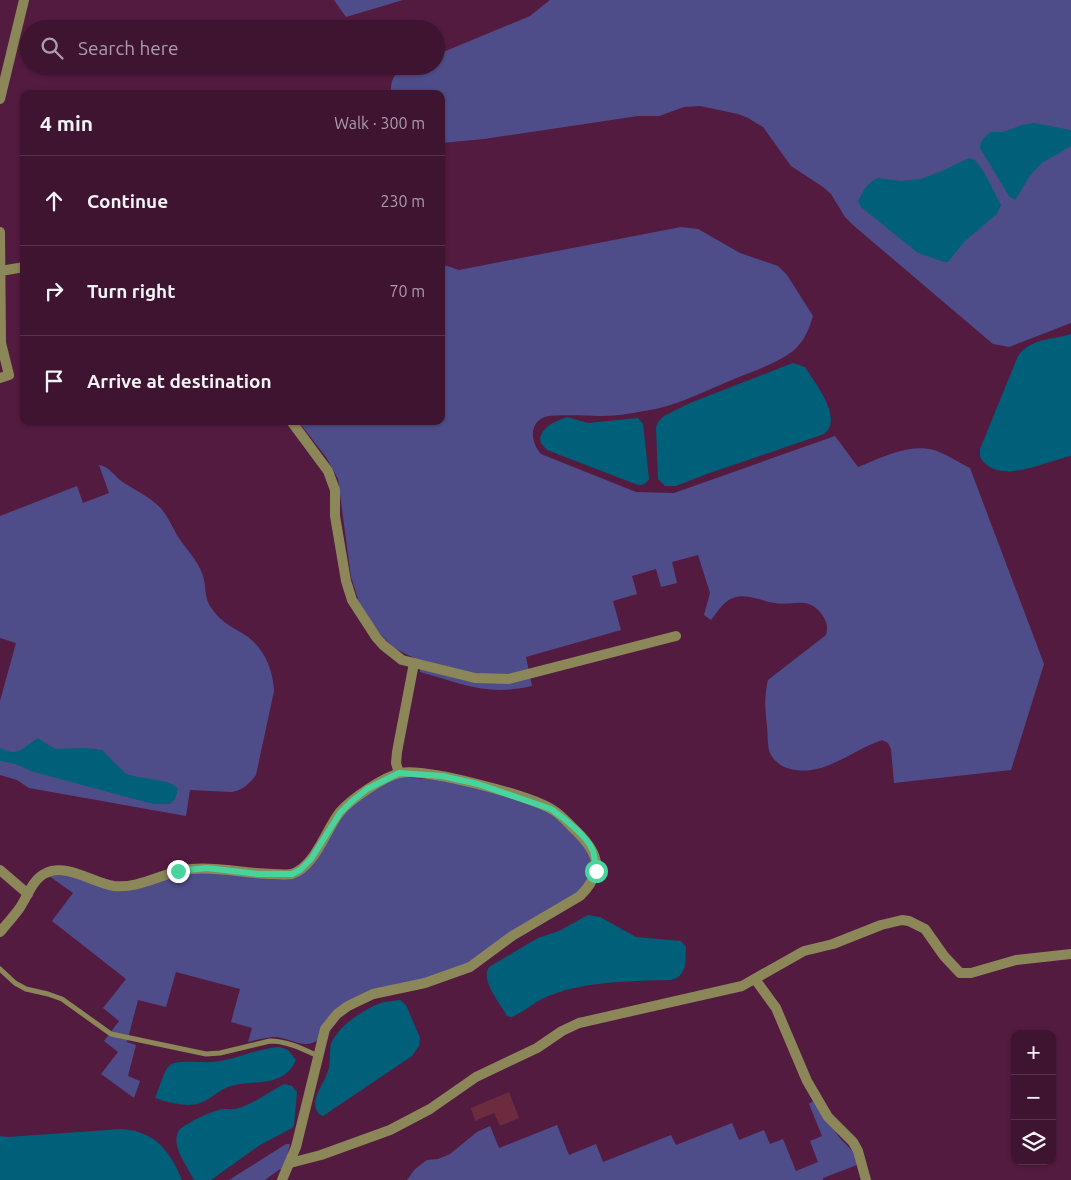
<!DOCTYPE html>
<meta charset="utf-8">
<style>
:root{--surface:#3f1430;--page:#461d38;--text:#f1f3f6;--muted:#ad9eab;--line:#58334c}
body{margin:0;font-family:Ubuntu,sans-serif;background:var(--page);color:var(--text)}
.controls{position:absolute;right:15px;bottom:15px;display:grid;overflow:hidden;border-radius:10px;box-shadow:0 1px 4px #0004}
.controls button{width:45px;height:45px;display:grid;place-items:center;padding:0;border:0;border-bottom:1px solid var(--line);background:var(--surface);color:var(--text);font:25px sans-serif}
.stop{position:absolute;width:15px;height:15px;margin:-11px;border:4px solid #47d49d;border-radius:50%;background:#fff}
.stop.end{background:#47d49d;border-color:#fff;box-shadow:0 1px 5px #0008}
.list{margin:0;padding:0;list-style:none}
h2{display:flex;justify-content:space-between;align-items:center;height:65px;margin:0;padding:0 20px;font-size:21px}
h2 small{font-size:16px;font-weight:400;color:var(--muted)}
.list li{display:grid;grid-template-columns:32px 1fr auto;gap:15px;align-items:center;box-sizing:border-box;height:90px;padding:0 20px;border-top:1px solid var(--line)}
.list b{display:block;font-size:19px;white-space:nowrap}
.list em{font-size:16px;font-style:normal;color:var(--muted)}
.icon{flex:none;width:28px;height:28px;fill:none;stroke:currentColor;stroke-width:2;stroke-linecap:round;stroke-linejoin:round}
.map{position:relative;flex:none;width:1071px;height:1180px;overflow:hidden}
.search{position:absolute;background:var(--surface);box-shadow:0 1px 4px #0004;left:20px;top:20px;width:425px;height:55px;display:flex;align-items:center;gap:12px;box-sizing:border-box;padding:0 18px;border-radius:28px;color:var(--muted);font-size:19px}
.panel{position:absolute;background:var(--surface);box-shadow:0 1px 4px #0004;left:20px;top:90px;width:425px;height:335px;border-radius:10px}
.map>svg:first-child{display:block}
.green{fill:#4f4d89}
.water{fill:#006079}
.building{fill:#6c2b3f}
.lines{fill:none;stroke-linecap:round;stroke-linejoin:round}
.service{stroke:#8b8759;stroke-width:5}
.minor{stroke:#8b8759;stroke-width:10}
.route{stroke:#47d49d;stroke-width:6}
</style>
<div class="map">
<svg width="1071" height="1180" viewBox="0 0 1071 1180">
<rect width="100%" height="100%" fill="#541b40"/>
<g class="green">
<polygon points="334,0 403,0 346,17"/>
<path d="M550,0h521v323l-62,24 -16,-3 -140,-119 -8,-8 -14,-23 -8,-7 -32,-21 -28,-39 -15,-9 -10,-4 -38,-8 -16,1 -25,9h-21l-154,23 -43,4v-49h-50c-2,-31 23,-28 45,-28v-11l94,-39z"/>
<path d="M681,227l17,2 42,24 38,13 9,9 26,41c-4,13 -9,26 -20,35 -17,13 -40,20 -59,28 -29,12 -59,28 -90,32 -15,3 -30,5 -45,5 -12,0 -45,-2 -54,1 -17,6 -14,26 -4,37l95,38 38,1 161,-57 23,31c23,-9 50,-24 76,-17 12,4 24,12 36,18l74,196 -33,106 -117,13 -3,-34 -3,-6 -6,-3c-21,7 -39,21 -61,28 -17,5 -42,4 -51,-15 -3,-7 -2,-19 -3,-27 -2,-18 -3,-28 1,-46l58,-45c2,-8 1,-12 -3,-19 -14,-21 -28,-10 -49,-13 -12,-2 -25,-9 -38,-6 -12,3 -18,14 -25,23l-7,-5 6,-22 -12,-38 -26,7 5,21 -16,4 -5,-18 -24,7 5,18 -24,7 8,29 -95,27 6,29c-10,2 -21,4 -31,4 -28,0 -55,-11 -81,-18v-11l-26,-13 -15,-15 -20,-31 -8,-25 -13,-98 -12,-22 -28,-36h143v-155l3,-1 15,5z"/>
<path d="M99,465c9,1 14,9 21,15 11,8 25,14 35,23 12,9 16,23 24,35 7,11 18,22 23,35 5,12 1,25 10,36 9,14 23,19 36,28 17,13 25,33 26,54l-18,84c-7,9 -13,15 -24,17l-42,-2 -4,26 -157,-28 -12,-8 -17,-5v-74l16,-58 -16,-5v-122l77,-30 6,17 26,-10z"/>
<path d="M400,777l41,3 36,8 57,17 23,12 32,34 3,20 -14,23 -110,70 -44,16 -78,23 -28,37c-13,10 -28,-2 -42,-3 -9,0 -19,3 -28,5l4,-14 -21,-6 9,-33 -64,-17 -10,35 -28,-7 -11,42 9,3 -8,31 12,5 -6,17 -33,-24 17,-22 -14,-11 15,-20 -16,-13 23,-29 -74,-58 21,-28 -24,-17 18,-1 32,11 93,-14 101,5 50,-62 25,-23z"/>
<polygon points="813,1101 839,1137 856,1155 857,1165 823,1178 823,1180 407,1180 415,1169 427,1160 438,1159 450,1154 477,1132 490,1126 499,1148 557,1125 569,1155 596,1144 603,1162 671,1135 676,1145 732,1123 739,1140 764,1130 770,1144 783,1139 796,1171 818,1162 810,1141 822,1136 809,1104"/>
<polygon points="286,1144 290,1144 283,1173 280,1169 265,1180 229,1180"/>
</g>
<g class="water">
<path d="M1034,123l37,7v16l-29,17 -10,10 -17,27 -6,-4 -29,-48c0,-8 6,-12 11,-16h12l19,-7z"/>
<polygon points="969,158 975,160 984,172 1001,205 997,214 965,241 948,262 944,262 918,253 861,207 858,201 865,188 872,181 878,178 901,181 921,179 942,171"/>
<path d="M1071,334v122c-26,5 -73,31 -91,1v-8l38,-93c13,-18 33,-16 53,-22z"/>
<path d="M793,363l12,4c10,16 39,52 19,67l-117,40 -31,12h-11l-7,-7 -2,-52 2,-5 6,-6 26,-13z"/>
<path d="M567,417l21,6 50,-5 5,6 6,55c-3,5 -6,6 -11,6l-91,-35 -6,-7 -1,-5c5,-14 15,-16 27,-21z"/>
<path d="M38,738l17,11 32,-1 15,2 23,23c14,7 46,5 53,16l-3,10 -5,5h-17l-119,-32 -19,-8 -15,-3v-13c18,10 23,-1 38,-10z"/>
<path d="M588,915l12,2 36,20 45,4 5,6c-1,13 2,29 -15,33 -39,1 -91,1 -127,18 -11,5 -19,13 -30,18l-3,1 -4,-1c-7,-13 -27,-36 -18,-49l49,-29 21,-7z"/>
<path d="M400,1000l6,5 14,33 -1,8 -7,10 -89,60 -4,-2c-11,-13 5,-29 9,-43 3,-8 1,-18 3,-27 6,-17 33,-35 50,-41 6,-2 13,-2 19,-3z"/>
<path d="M280,1047l8,3 8,10c-14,30 -42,18 -68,27 -10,4 -21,15 -31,17 -11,3 -31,-2 -42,-6 4,-8 8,-26 14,-32 6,-7 32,-3 42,-4 24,-1 45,-14 69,-15z"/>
<path d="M284,1084l8,2 5,6 -3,33 -2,3 -32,17 -49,35h-17c-7,-15 -24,-34 -15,-50 8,-7 34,-20 44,-21 6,0 12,1 19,-2 15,-5 28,-16 42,-23z"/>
<path d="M122,1129c34,3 48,22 60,51h-182v-44l8,1z"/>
</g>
<polygon class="building" points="509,1092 519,1118 500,1126 494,1113 475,1121 471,1108"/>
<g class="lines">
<path class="service" d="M0,969l15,14 11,6 22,5 14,5 49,35 95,20 14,-1 50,-12c17,0 33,8 48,15"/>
<g class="minor">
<polyline points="0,99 24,0"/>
<polyline points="0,232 1,343 9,375 0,378"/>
<polyline points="1,271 24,267"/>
<polyline points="291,421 328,471 335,490 335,516 346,581 352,600 376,637 383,645 402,660 475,678 509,679 676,636"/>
<polyline points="399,773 396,763 397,752 414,663"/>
<polyline points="0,870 28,894"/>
<path d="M0,932c6,-7 13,-15 19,-23 8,-11 13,-30 27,-36 21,-10 47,10 68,13 27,3 51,-15 77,-17 27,-3 55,5 82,5 6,0 14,1 19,0 23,-7 34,-45 48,-62 11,-13 43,-35 60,-39 26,-5 129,22 153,37 7,4 13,11 19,17 25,23 35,42 8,69l-68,40 -42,31 -45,16 -52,11 -25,12 -11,8 -12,15 -29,118 -14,33"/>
<polyline points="755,979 776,1008 807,1081 828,1117 853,1142 858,1151 866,1180"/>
<polyline points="290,1163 321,1155 390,1130 430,1109 476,1077 537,1048 562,1031 579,1023 742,986 804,951 833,944 881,925 902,920 909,921 925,929 944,956 960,973 971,973 1016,960 1071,954"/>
</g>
</g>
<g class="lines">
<path class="route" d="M178,871l29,-3 51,6h34l8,-4 11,-11 29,-46 11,-11 16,-13 32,-16 43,3 36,8 73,25c13,9 37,28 42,42 2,7 2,13 3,20"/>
</g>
</svg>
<div class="controls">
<button>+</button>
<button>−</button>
<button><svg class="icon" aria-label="layers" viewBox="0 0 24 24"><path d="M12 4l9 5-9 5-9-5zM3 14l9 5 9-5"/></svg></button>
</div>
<div class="stop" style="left:596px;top:871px"></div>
<div class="stop end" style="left:178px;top:871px"></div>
<div class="search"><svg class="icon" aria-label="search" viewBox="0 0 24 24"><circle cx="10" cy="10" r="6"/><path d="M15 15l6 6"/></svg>Search here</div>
<section class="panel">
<h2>4 min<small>Walk · 300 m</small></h2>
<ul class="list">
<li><svg class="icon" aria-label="ahead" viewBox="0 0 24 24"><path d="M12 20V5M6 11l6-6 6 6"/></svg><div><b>Continue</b></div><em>230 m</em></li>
<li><svg class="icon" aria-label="right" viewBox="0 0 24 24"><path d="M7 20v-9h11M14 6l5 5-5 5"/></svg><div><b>Turn right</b></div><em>70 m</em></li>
<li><svg class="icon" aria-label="arrive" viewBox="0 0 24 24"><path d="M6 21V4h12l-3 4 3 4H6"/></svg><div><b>Arrive at destination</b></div></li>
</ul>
</section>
</div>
